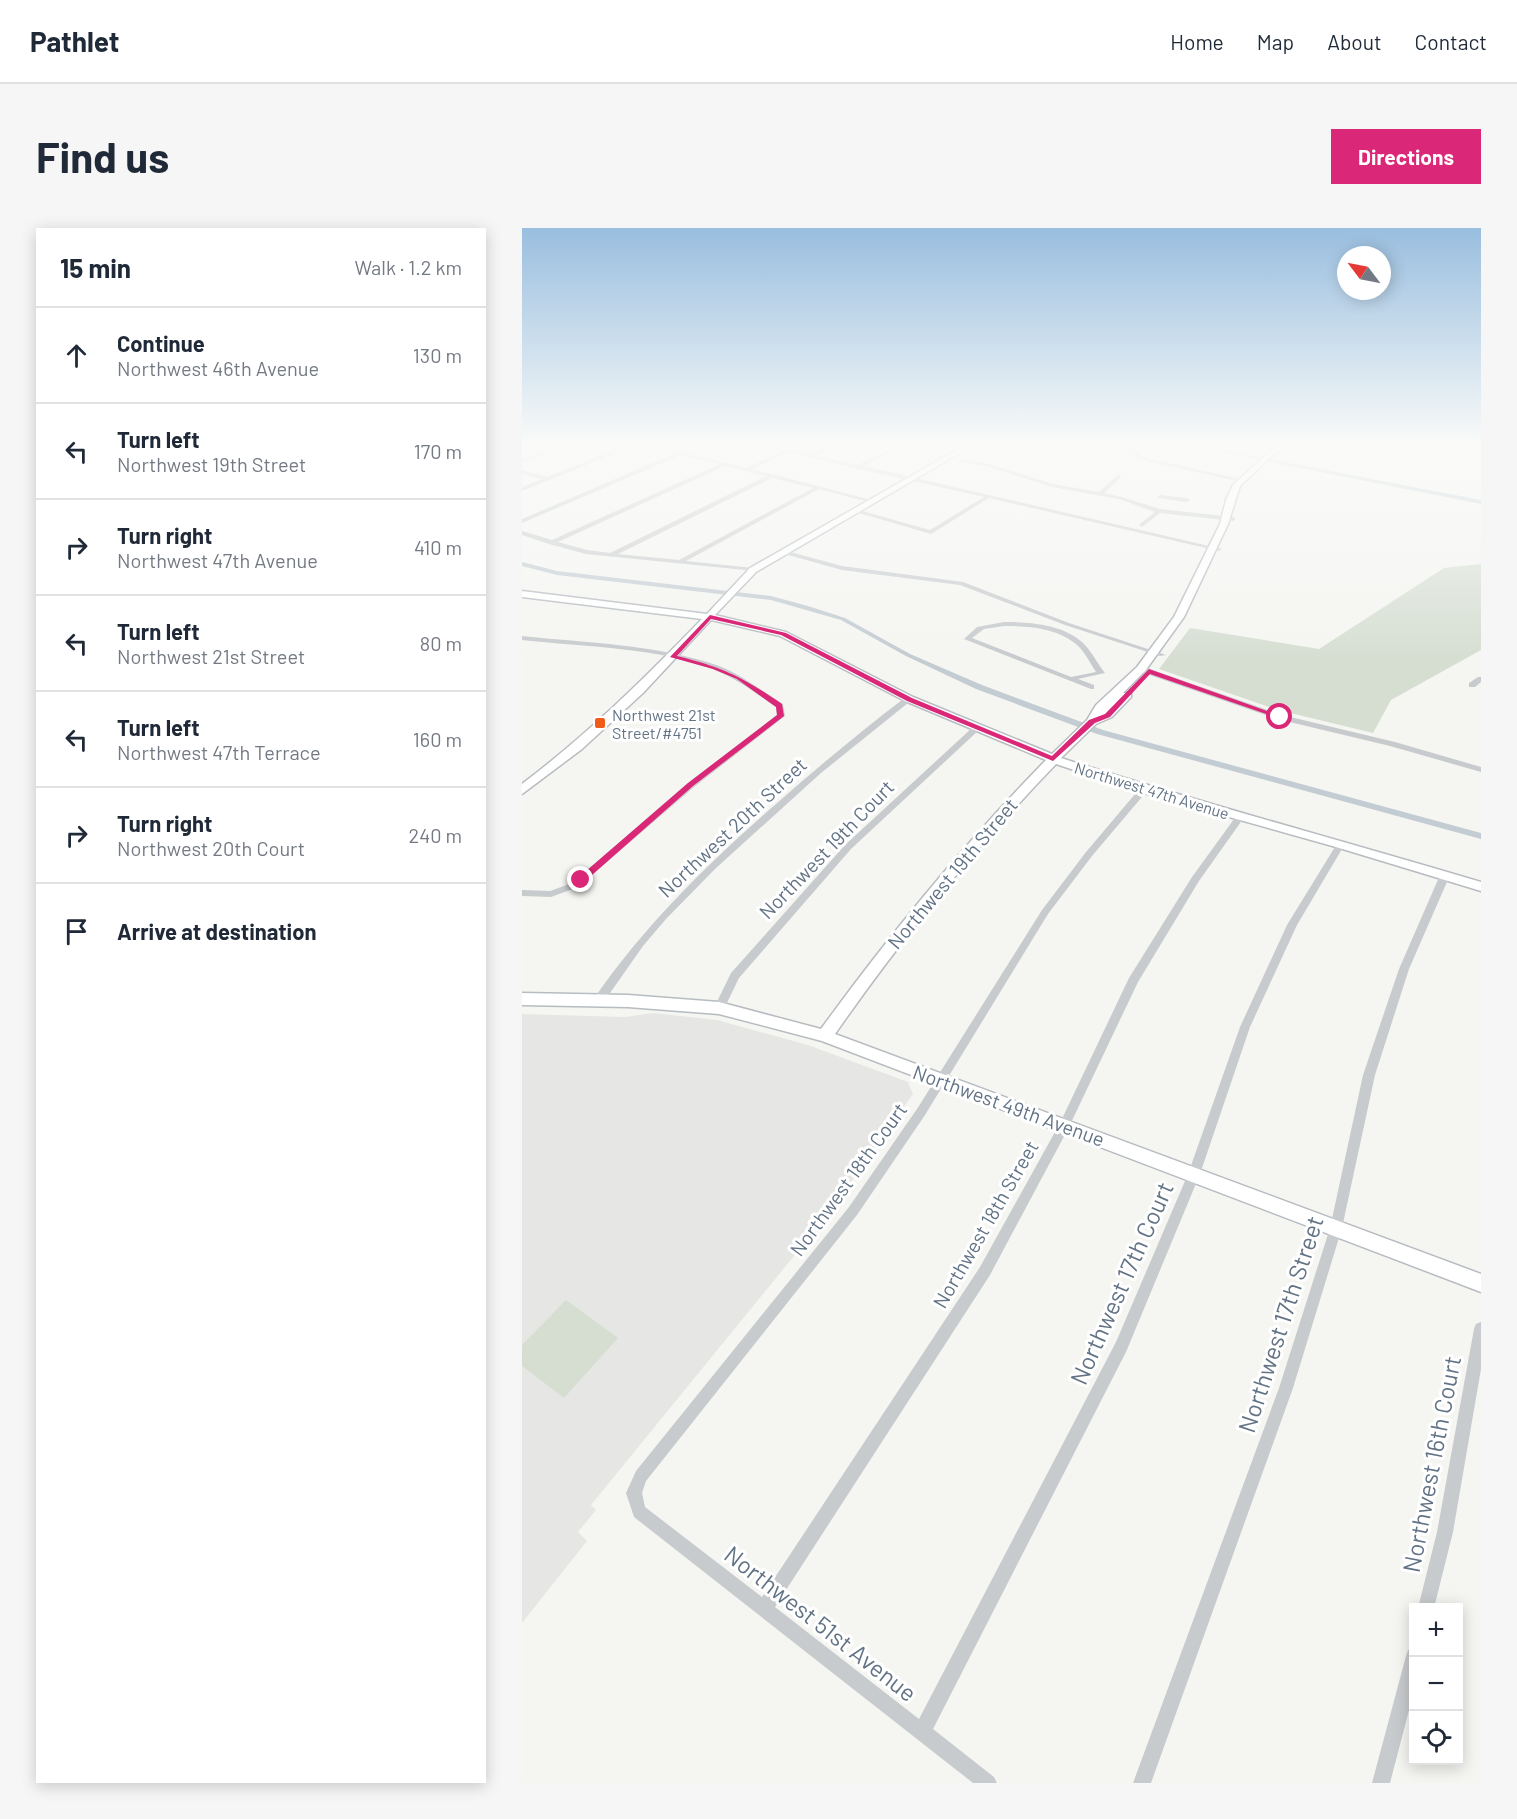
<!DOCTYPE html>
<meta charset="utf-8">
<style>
:root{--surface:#fff;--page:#f6f6f7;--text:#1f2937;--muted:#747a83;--line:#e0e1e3;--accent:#db2777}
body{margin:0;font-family:Barlow,sans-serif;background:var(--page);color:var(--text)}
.controls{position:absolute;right:18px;bottom:18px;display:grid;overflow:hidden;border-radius:0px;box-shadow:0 3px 15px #0003}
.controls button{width:54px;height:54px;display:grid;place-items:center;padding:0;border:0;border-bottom:2px solid var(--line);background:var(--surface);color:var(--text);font:30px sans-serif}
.compass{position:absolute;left:815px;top:18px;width:54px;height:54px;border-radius:50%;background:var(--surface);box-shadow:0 3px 15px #0003;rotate:302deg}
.stop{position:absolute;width:18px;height:18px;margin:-14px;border:4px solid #db2777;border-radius:50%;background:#fff}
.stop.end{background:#db2777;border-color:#fff;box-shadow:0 2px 6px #0008}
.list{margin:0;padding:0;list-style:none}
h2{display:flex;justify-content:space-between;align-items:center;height:78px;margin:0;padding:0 24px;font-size:26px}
h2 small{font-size:20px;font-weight:400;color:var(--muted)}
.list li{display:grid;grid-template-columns:39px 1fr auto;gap:18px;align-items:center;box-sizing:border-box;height:96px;padding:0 24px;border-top:2px solid var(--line)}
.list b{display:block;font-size:22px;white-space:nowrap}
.list p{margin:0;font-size:20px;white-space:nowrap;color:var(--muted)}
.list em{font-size:20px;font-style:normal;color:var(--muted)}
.icon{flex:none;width:33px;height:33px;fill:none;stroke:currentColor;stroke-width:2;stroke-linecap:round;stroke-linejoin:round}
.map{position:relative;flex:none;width:959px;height:1555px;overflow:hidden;border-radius:0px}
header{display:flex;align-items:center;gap:36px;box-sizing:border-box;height:84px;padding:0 30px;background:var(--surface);border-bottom:2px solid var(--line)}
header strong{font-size:28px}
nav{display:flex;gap:33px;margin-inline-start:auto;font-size:21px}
.intro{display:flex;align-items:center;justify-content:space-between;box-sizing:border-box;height:144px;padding:0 36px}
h1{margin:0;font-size:42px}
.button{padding:15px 27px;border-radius:0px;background:var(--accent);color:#fff;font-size:21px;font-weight:700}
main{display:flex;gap:36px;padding:0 36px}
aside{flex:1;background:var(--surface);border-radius:0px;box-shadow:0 3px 15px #0003}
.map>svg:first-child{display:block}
.built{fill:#e6e7e5}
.green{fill:#d6ded2}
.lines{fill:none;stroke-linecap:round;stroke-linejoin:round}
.canal{fill:#c3ccd2;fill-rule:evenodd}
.secondary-casing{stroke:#b7bcc1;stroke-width:3}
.street{fill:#c8cbce;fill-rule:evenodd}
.secondary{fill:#fff;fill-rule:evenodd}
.route{fill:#db2777}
.poi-dot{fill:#f05b17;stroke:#fff;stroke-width:2}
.labels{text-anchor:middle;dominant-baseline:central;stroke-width:6;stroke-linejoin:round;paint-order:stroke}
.far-poi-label{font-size:16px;fill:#627385;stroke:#fff;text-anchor:start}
.far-street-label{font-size:16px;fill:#627385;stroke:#fff}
.street-label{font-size:20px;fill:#627385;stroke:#fff}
.near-street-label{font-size:24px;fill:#627385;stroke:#fff}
</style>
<header>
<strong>Pathlet</strong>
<nav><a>Home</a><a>Map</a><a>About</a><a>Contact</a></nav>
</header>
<div class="intro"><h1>Find us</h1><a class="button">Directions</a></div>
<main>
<aside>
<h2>15 min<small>Walk · 1.2 km</small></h2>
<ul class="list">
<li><svg class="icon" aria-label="ahead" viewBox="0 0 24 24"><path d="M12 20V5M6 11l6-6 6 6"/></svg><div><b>Continue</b><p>Northwest 46th Avenue</p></div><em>130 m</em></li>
<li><svg class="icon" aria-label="left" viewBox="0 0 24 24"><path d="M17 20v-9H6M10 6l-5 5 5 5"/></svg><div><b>Turn left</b><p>Northwest 19th Street</p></div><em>170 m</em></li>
<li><svg class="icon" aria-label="right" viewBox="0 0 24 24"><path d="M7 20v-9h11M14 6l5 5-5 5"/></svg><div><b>Turn right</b><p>Northwest 47th Avenue</p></div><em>410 m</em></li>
<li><svg class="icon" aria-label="left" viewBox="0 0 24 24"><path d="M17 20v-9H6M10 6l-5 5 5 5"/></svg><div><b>Turn left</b><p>Northwest 21st Street</p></div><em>80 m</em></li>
<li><svg class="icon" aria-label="left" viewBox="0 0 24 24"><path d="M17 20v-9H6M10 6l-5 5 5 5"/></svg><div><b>Turn left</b><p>Northwest 47th Terrace</p></div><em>160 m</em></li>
<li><svg class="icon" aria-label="right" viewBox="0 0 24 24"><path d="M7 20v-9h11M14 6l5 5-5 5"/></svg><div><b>Turn right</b><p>Northwest 20th Court</p></div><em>240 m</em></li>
<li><svg class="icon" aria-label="arrive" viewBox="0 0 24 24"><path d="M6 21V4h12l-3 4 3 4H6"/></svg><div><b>Arrive at destination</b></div></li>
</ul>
</aside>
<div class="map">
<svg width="959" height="1555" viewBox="0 0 959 1555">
<rect width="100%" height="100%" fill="#f5f6f2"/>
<polygon class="built" points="131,785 195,792 286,817 386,854 391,866 307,985 69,1277 74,1282 56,1304 65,1313 0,1395 0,786 103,789"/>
<g class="green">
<polygon points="959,336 959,422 869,472 851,505 756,482 637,441 668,400 797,421 922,340"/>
<polygon points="44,1072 96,1110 42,1170 0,1138 0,1117"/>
</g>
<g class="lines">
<g class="canal">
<polygon points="656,215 664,215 959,272 959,276 658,216"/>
<polygon points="0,334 35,343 249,368 286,378 323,390 388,426 460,457 581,502 959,605 959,611 575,506 454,461 384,428 319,392 249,372 35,347 0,338"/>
</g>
<g class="secondary-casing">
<path id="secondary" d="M447,215h8l-221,129 -41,43 71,17 127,65 139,57 35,-34 9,-15 41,-38 37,-50 46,-93 6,-24 7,-15 46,-42h7l-46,43 -12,38 -44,93 -39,54 -43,43 21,-21h8v4l-19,20 -16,7 -35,34c139,45 280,82 420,124v9l-145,-44 -196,-55 -84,-28c-81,84 -154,174 -221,270l646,240v18l-659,-251 -103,-27 -91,-7 -106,-2v-12l106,2 91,7 102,27c69,-95 143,-185 225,-269l-141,-59 -125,-65 -69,-16 -68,73 -61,56 -60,45v-10c66,-50 122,-105 180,-165l-180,-22v-6l185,23 43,-46z"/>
</g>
<g class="street">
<polygon points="44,215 49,215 0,235 0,231"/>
<path d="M111,215h11l102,25 37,-17 -31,-8h7l51,11 26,-11h5l-25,13 42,9 45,-22h5l-44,23 358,83 -3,2 -230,-53 -58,36 -79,-23 3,-2 75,21 54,-33 -124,-28 -3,1 -2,-2 -67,-16 -36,17 123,32 -3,2 -53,-14 -133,72 67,7 3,2 -1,1 -169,-17 -37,-10 -27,-9v-4l30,9 168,-76 -39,-9 -159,68v-4l154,-66 -38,-9 -116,47v-4l20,-8 -20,-5v-4l25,7zM203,238l41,10 -156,77 -23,-3 -29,-8zM250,250l41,10 -134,72 -61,-6z"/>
<polygon points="546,215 613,221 618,227 628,231 722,252 719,254 625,233 614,229 611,224 548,216"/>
<polygon points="440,231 467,236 531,256 577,264 597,246 599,249 582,265 600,269 638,281 711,289 714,291 711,293 638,285 620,299 617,297 618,296 633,284 597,271 530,259 464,238 438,234"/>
<polygon points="638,267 665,270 668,272 665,274 636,270 636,268"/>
<polygon points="261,322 320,338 441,354 547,395 644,427 638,428 543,397 438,357 320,342 259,325 259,323"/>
<path d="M482,394c25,0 58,2 78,20 9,8 15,21 23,31l-27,6 16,6v4h-3l-127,-50 13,-12zM482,398c24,0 54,2 73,19 8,7 13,18 19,27l-25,5 -99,-39 12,-9z"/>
<path d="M0,408c65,7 135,8 197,30 23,9 43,25 64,38l2,12 -91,71 -116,100 -27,10 -29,-1v-6l28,1 22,-8 116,-100 89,-68 -1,-8c-19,-13 -37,-27 -59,-36 -56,-24 -134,-24 -195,-31z"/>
<polygon points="616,439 622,439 760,487 873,514 959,539 959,544 868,518 755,491 616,443"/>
<polygon points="956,449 959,449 959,454 953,459 947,459 947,455"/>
<path d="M384,469l7,2 -92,74 -106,96 -49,50 -23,27 -40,57h-8l-1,-3 1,-3c51,-73 113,-134 181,-193 42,-37 85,-73 130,-107z"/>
<polygon points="451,499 454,499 458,501 329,621 217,750 201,783 193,783 192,780 209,745 323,617"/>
<polygon points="622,558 626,561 625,563 570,628 526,686 403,887 335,987 124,1253 120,1265 123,1279 240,1369 458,1039 538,895 607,750 670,649 715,587 721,587 721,591 677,653 616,754 546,901 468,1047 253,1379 397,1491 594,1114 666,946 718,799 765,697 816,614 822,614 823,616 775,697 728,799 678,946 604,1124 411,1501 472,1549 475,1555 451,1555 112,1289 104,1265 114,1243 327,979 395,881 520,682 564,624 619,559"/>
<polygon points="923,644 928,647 887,741 853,847 820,1000 771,1160 629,1555 611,1555 757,1160 808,1000 841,847 877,741 918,647"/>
<polygon points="959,1094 959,1141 931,1304 912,1380 896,1380 915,1304 952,1101 954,1096"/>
<polygon points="892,1420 892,1463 868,1555 850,1555 884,1428 886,1422"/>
</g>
<use href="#secondary" class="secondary"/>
</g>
<linearGradient id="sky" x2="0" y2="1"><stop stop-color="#99bedf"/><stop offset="0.5" stop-color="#fafbf9"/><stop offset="1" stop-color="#fafbf9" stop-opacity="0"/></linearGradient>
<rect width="959" height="432" fill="url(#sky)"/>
<path class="route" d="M188,387l76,18 126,65 140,58 37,-36 16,-6 44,-45 135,48 -6,1 -128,-44 -40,43 -15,6 -42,38 -146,-60 -126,-66 -70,-16 -34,37c48,12 65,21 105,48l2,12 -91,70 -109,96h-6v-4l110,-95 89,-68 -1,-8 -39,-28 -24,-10 -43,-12z"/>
<rect class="poi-dot" x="72" y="489" width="12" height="12" rx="3"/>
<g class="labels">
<g class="far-poi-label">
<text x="90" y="486">Northwest 21st<tspan x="90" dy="18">Street/#4751</tspan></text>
</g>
<g class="far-street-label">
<text transform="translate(630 562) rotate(17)">Northwest 47th Avenue</text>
</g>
<g class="street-label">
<text transform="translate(210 599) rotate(-43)">Northwest 20th Street</text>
<text transform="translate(304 621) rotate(-46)">Northwest 19th Court</text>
<text transform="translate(430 645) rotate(-50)">Northwest 19th Street</text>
<text transform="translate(487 877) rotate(20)">Northwest 49th Avenue</text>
<text transform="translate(326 951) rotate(-54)">Northwest 18th Court</text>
<text transform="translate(463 996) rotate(-60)">Northwest 18th Street</text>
</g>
<g class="near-street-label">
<text transform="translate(599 1055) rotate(-66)">Northwest 17th Court</text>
<text transform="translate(758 1096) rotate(-72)">Northwest 17th Street</text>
<text transform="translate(909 1236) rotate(-79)">Northwest 16th Court</text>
<text transform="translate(299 1395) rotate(38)">Northwest 51st Avenue</text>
</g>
</g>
</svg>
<div class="controls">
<button>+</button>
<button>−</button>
<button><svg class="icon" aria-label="locate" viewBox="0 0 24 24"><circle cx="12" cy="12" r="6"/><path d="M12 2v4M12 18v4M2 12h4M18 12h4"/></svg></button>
</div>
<svg class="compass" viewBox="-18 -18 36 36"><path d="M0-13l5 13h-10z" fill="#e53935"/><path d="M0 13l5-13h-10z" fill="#747a83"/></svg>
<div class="stop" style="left:758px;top:489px"></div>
<div class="stop end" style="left:59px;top:652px"></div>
</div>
</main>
